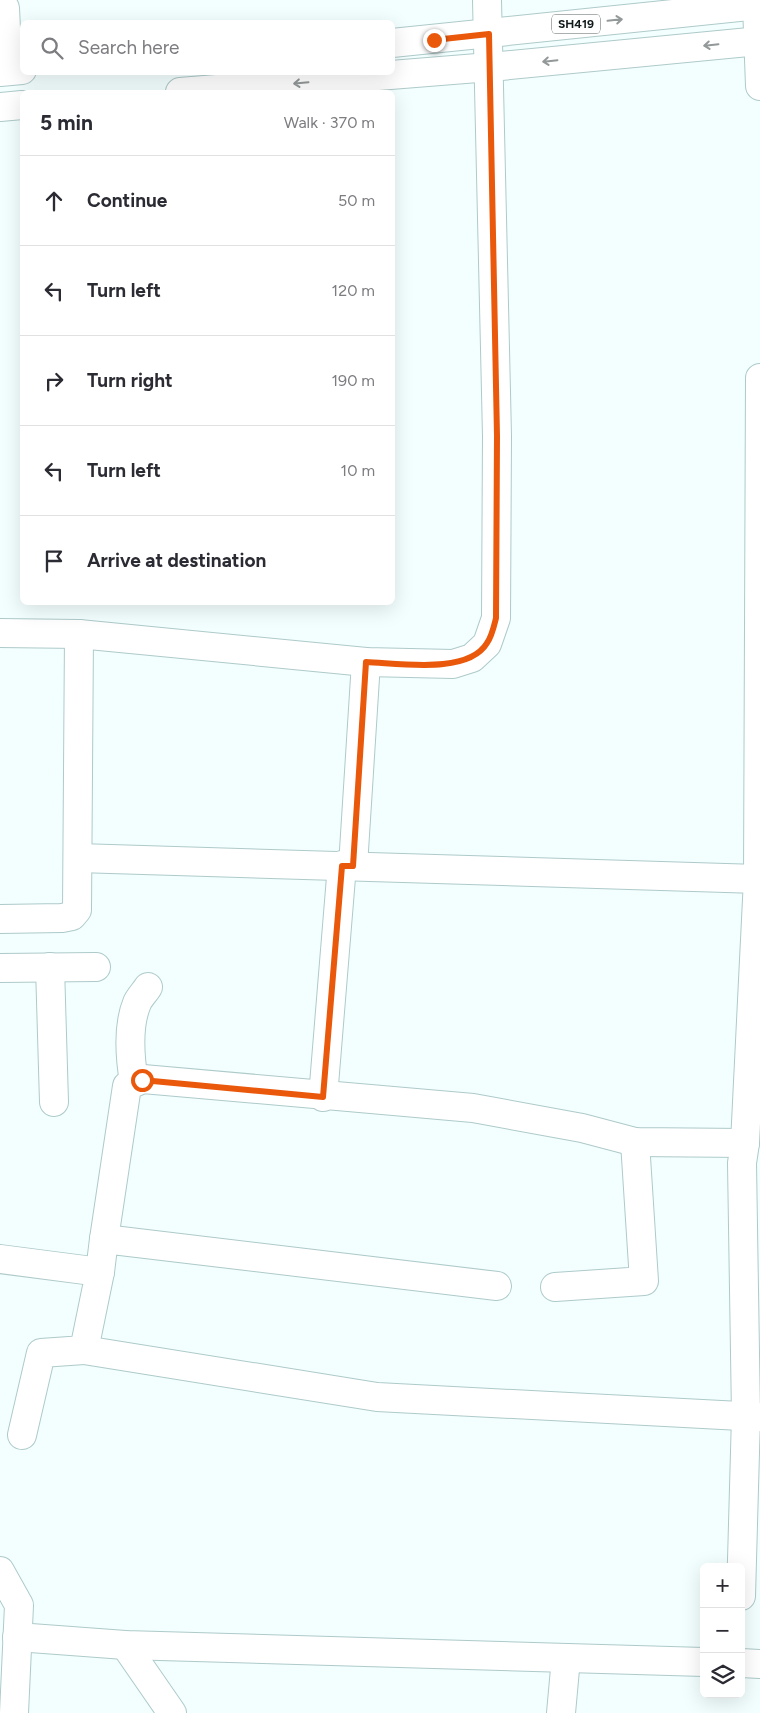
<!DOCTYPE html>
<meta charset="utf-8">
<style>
:root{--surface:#fff;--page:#f2f2f3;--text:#2b2b33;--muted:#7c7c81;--line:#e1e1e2}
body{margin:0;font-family:Figtree,sans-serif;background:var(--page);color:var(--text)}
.controls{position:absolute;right:15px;bottom:15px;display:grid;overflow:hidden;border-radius:8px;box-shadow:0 5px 20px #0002}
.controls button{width:45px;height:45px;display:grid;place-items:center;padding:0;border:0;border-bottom:1px solid var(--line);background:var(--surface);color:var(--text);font:25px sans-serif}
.stop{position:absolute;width:15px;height:15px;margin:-11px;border:4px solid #ea580c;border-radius:50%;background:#fff}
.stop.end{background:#ea580c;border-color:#fff;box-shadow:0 1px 5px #0008}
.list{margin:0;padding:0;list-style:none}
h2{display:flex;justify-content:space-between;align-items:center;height:65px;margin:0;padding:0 20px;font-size:21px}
h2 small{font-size:16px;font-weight:400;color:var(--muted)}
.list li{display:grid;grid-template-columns:32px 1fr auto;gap:15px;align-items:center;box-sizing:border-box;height:90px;padding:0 20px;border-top:1px solid var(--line)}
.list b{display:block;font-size:19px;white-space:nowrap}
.list em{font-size:16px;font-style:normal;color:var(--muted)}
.icon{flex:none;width:28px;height:28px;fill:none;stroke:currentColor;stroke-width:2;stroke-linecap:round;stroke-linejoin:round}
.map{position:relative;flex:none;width:760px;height:1713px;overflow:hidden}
.search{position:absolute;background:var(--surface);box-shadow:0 5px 20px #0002;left:20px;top:20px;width:375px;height:55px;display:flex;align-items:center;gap:12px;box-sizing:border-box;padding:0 18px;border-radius:8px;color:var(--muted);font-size:19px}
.panel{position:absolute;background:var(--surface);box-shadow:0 5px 20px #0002;left:20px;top:90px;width:375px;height:515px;border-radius:8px}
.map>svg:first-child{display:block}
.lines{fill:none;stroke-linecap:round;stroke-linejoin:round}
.minor-casing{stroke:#aecaca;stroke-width:30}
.major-casing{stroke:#aecaca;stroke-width:30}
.minor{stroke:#fff;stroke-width:28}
.major{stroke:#fff;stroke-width:28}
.oneway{stroke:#939898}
.route{stroke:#ea580c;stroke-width:6}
.labels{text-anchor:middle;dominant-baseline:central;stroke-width:4;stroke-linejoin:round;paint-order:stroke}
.shield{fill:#fff;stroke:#585f5f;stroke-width:1}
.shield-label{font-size:12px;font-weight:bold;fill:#101a1a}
</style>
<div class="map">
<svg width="760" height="1713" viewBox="0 0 760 1713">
<rect width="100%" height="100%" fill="#f3fefe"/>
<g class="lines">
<g class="minor-casing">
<g id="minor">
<polyline points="0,3 5,8 8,71"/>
<polyline points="757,5 760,86"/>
<polyline points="0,633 79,634 366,662 453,664 472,658 487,644 496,618 497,436 487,0"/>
<polyline points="78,858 758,879"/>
<polyline points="353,866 366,662"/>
<polyline points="0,919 62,918 72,916 77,910 79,634"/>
<polyline points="50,967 54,1102"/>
<polyline points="0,968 96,967"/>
<path d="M134,1082c-4,-24 -7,-55 3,-79 2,-5 8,-11 11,-16"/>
<polyline points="323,1097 342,865"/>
<polyline points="104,1239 127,1086 143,1079 473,1108 582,1128 635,1142 745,1143"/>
<polyline points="0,1259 100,1272 84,1350 41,1353 22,1435"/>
<polyline points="100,1272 104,1239 497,1286"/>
<polyline points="555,1287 644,1281 635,1142"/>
<polyline points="84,1350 377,1397 760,1417"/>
<polyline points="741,1596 746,1416 742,1163 745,1143 758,879 760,378"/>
<polyline points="17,1637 125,1645 704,1662"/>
<polyline points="125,1645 172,1713"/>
<polyline points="741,1663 760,1664"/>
<polyline points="561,1713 566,1658"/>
</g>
</g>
<g class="major-casing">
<g id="major">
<polyline points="392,43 760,5"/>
<polyline points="0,72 22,70"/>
<polyline points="180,92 490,67 760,41"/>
<polyline points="0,107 22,105"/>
<polyline points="0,1571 19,1605 14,1713"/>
</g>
</g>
<use href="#minor" class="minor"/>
<use href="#major" class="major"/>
</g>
<defs><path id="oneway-shaft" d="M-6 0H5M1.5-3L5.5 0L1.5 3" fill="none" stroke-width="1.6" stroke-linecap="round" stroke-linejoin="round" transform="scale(1.25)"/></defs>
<g class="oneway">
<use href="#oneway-shaft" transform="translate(615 20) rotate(-6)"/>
<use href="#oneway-shaft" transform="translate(711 45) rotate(174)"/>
<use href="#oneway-shaft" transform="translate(550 61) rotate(174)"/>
<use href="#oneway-shaft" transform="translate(301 83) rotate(175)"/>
</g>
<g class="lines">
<path class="route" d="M142,1080l181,17 19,-231h11l13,-204c32,1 102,13 121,-19 5,-7 7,-17 9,-25l1,-182 -8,-402 -55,6"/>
</g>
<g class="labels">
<rect class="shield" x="552" y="14.5" width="48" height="19" rx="4"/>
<g class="shield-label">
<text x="576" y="24">SH419</text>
</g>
</g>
</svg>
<div class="controls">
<button>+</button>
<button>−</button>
<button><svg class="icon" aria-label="layers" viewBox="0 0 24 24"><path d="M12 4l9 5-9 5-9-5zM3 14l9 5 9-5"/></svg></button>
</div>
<div class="stop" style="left:142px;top:1080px"></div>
<div class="stop end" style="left:434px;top:40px"></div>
<div class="search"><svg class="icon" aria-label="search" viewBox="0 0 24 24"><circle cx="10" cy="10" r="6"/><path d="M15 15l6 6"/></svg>Search here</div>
<section class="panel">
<h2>5 min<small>Walk · 370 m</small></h2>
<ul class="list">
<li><svg class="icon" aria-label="ahead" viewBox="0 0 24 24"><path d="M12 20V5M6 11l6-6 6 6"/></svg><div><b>Continue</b></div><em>50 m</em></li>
<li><svg class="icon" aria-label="left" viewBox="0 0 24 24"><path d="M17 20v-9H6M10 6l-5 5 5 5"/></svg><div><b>Turn left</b></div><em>120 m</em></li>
<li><svg class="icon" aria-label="right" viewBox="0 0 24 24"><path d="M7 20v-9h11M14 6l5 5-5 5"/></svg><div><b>Turn right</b></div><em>190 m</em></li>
<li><svg class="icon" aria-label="left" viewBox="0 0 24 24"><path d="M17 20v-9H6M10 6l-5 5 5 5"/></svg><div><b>Turn left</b></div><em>10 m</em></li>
<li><svg class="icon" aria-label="arrive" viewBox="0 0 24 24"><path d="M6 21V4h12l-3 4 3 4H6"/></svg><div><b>Arrive at destination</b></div></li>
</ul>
</section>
</div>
